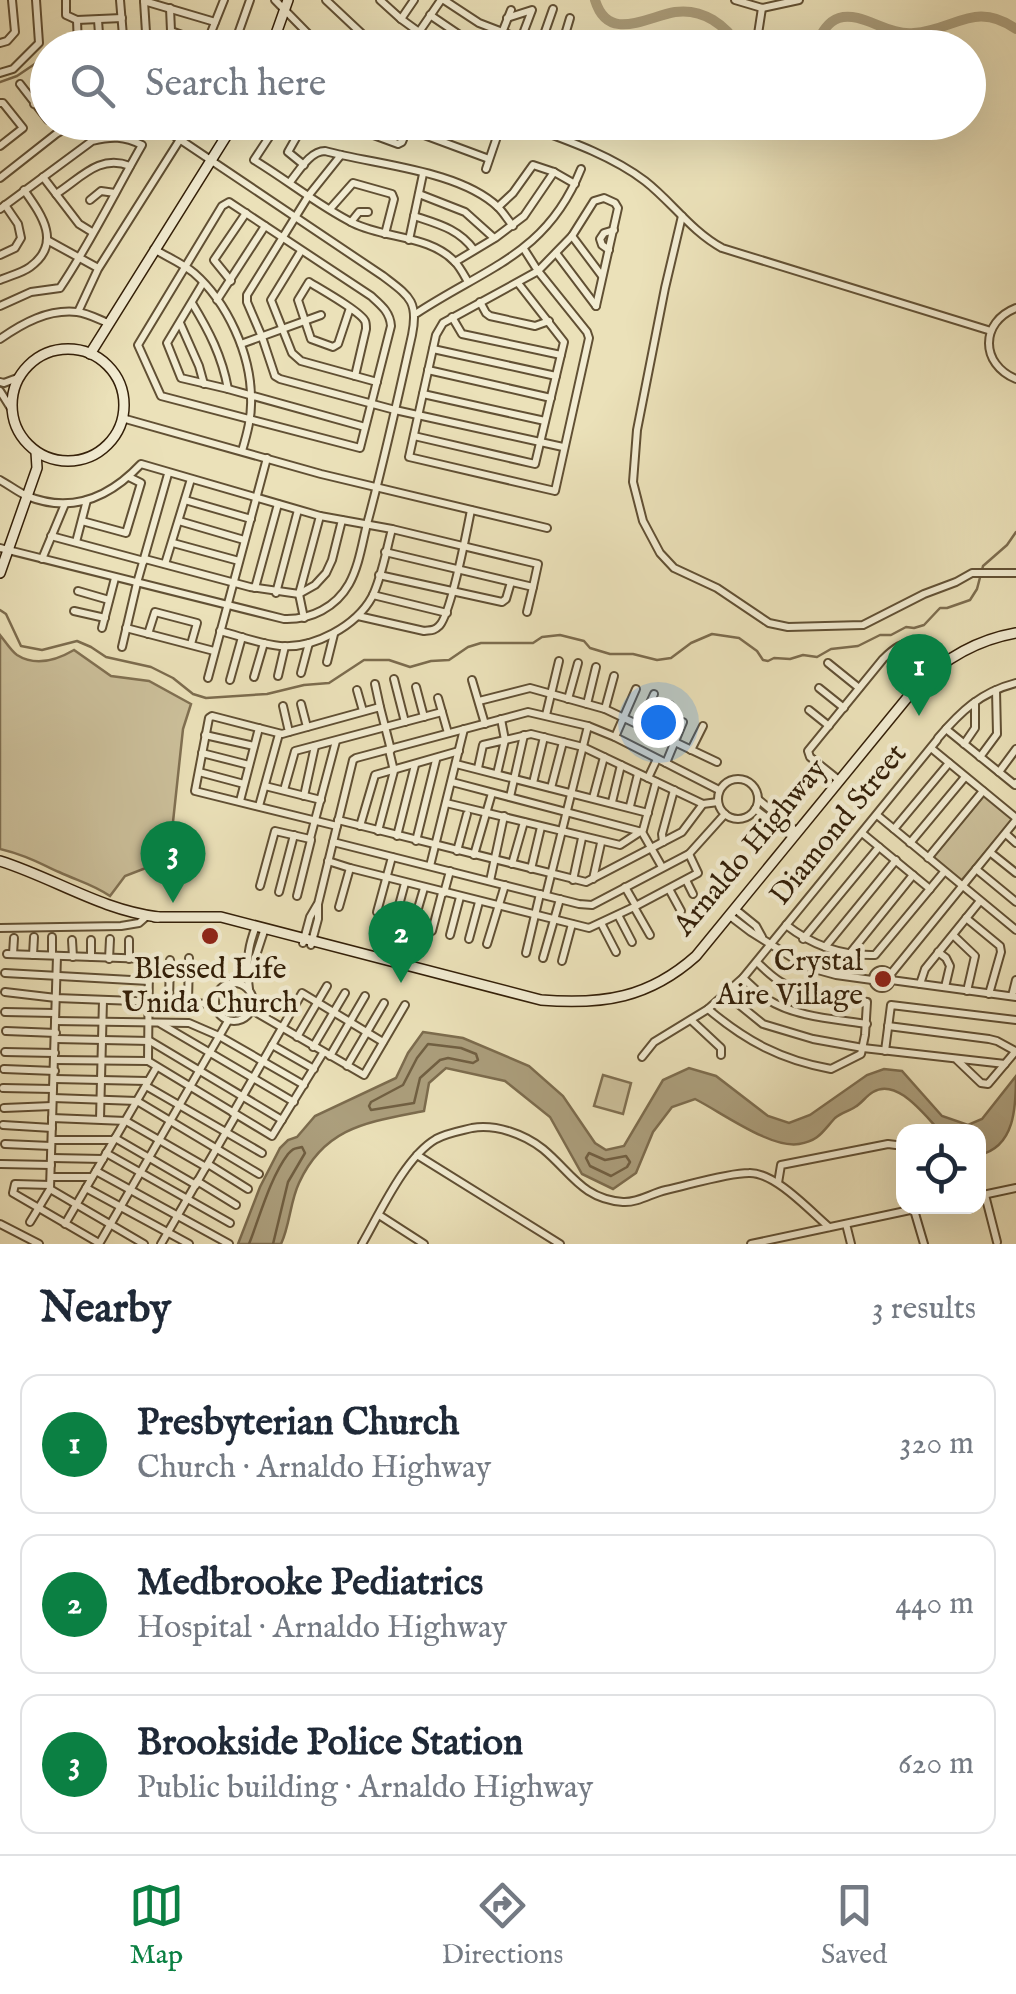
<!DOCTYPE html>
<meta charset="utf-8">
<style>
:root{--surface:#fff;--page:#f2f2f3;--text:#1f2937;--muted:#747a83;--line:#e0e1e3;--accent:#0b8043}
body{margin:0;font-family:"IM FELL English",serif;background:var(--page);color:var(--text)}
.controls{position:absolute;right:30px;bottom:30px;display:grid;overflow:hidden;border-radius:20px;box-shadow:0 10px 40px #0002}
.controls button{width:90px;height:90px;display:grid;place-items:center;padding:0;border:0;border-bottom:2px solid var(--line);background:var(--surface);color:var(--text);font:50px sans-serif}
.you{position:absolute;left:658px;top:722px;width:35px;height:35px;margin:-25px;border:8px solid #fff;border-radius:50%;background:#1a73e8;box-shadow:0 0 0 15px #1a73e833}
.badge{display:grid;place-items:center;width:65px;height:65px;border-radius:50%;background:var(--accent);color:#fff;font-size:32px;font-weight:700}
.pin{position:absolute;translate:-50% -82px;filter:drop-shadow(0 2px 5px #0008)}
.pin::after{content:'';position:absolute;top:52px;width:35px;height:30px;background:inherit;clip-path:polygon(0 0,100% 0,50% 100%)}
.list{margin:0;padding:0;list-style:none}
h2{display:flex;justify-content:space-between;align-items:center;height:130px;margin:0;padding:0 40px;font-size:42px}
h2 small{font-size:32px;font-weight:400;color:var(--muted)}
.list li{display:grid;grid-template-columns:65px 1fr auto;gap:30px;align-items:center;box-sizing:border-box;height:140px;margin:0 20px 20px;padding:0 20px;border:2px solid var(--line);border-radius:20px}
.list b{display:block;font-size:38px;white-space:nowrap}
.list p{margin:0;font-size:32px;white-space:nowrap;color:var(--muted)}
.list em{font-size:32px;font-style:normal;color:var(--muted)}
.icon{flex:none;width:55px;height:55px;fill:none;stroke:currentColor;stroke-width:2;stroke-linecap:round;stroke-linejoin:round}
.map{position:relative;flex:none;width:1016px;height:1244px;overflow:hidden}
.search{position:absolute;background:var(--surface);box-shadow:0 10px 40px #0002;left:30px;right:30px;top:30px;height:110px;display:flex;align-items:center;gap:25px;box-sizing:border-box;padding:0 35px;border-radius:55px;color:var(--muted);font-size:38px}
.sheet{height:610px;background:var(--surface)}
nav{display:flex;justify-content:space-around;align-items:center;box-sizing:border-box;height:140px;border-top:2px solid var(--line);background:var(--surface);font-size:28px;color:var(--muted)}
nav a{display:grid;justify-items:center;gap:5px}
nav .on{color:var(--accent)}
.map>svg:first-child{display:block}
.green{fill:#ccc09b;stroke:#807052;stroke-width:2.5}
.water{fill:#ac9f7d;stroke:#7c6c4e;stroke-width:2.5}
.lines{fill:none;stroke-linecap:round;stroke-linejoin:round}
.shore{stroke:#705f42;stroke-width:2.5}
.stream{stroke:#7c6c4e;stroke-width:2.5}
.river{stroke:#ac9f7d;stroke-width:10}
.street-casing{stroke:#615034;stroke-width:10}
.secondary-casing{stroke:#331f08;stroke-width:12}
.street{stroke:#f2ecd2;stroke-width:6}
.secondary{stroke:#f2ecd2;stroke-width:9}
.poi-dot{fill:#8f2418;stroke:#f2ecd2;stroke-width:4}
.labels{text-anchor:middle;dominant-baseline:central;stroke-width:9;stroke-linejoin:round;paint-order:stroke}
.street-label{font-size:30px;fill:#331f08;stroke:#f2ecd2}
.poi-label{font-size:30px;fill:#331f08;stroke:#f2ecd2;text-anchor:end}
</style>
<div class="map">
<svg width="1016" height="1244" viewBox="0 0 1016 1244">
<rect width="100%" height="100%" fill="#ebe1b9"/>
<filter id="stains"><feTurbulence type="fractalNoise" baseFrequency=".002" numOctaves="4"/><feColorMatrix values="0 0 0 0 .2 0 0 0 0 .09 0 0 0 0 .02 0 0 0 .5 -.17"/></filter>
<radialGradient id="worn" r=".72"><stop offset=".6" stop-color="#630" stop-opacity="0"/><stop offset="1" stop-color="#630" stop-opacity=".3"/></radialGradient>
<g class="green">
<path d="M0,635c5,6 11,16 17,20 19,12 40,5 57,-5l37,26 38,5 42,23 -8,25 -14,130 -44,17 -15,20c-18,-12 -32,-15 -51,-24 -22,-10 -34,-17 -59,-23z"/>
<polygon points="984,795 1013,819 961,881 933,857"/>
<polygon points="603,1075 631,1083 623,1114 594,1106"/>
</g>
<path class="water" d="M423,1032l40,6 66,28 34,30 32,47 11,7 18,-4 39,-66 26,-12 27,8 52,40 21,7 21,-8 57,-40 17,-6 18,2 40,45 26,9 14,-6 34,-43c0,31 -1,71 -37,79l-1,-23 -38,-1c-15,-15 -43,-54 -67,-39 -7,4 -11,11 -18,15 -6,4 -14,6 -20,11 -12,13 -16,23 -36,26 -28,5 -78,-32 -104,-45l-23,8 -19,25 -17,41 -23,16 -31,-15 -32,-57 -45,-36 -59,-13 -17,15 -5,28c-55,11 -99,15 -125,72 -9,19 -9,42 -18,61h-43l22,-57 20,-39 8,-8 9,-3 18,-21 81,-38 12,-25z"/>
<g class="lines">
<g class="shore">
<polygon points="428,1044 461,1048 476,1054 478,1060 473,1063 448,1058 440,1060 420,1078 414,1103 371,1110 369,1106 371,1102 403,1085 417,1058"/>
<polygon points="589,1153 605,1160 626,1156 630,1162 627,1167 611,1176 590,1166 586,1158"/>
<path d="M249,1244c11,-28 21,-66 39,-90 6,-7 7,-5 14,-7l3,6 -17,29 -15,62"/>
</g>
<g class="stream">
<polyline points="0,82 17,76 45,57"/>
<polyline points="0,610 6,614 21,646 42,650 77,641 91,647 106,657 151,667 173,678 193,694 206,698 267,694 304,685 329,683 364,660 389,660 410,667 431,661 449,660 468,647 481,643 533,643 542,637 560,635 584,641 590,648 610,654 633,654 657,660 671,658 691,643 712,634 739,638 757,651 763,660 768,661 774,658 790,659 803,655 817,657 831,649 858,646 880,635 891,635 906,627 914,628 924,625 940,608 947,608 970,600 977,589 983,566 1007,545 1016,532"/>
</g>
<g class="river">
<path d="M595,0c13,43 51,17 80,12 28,-4 51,13 65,36"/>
<path d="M814,48c6,-11 12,-26 25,-30 23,-7 48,18 75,15 41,-3 61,-33 102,-4"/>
</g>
<g class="street-casing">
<g id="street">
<polyline points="66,0 66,15 77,20 122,18"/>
<polyline points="120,0 124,48"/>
<polyline points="275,0 322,48"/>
<polyline points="326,0 377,48"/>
<polyline points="380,0 401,19 441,48"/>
<polyline points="444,0 479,23 544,48"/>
<polyline points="735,0 762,8 799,0"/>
<polyline points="144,1 215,22"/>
<polyline points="144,1 147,48"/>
<polyline points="170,8 171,31 207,44"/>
<polyline points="430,15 467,40 485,48"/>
<polyline points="507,18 532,10 521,39"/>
<polyline points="401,19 414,0"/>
<polyline points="77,20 78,48"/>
<polyline points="98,20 100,48"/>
<polyline points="758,34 762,8"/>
<polyline points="0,43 7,41 15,32 12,0"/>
<polyline points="206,45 224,0"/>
<polyline points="540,46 553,9"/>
<polyline points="233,48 250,0"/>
<polyline points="408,48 441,0"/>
<polyline points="496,48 511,10"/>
<polyline points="561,48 570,18"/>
<polyline points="0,73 13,69 39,43 36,0"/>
<polyline points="20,84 48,120"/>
<polyline points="0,103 3,103 23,128 0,146"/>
<polyline points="34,104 48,92"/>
<path d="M279,122l-25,38c33,20 65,46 99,63 32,16 77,12 102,39 5,5 9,13 13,20"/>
<polyline points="350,122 349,126 398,144 402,142 410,122"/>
<path d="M517,122c43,16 91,31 128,59 27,21 46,50 77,67l269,83"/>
<polyline points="620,122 633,128 637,126 638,122"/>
<polyline points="408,129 489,159"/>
<polyline points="133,140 139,122"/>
<polyline points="341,155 309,195 247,295 247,302 262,337 275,376 280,379 395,410 563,447"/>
<polyline points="304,165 288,152 305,122"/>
<polyline points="486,169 502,122"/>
<polyline points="43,177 79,224 92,232"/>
<polyline points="0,178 56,134 76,122"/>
<path d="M290,182c9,-11 20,-31 35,-31 51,14 134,19 173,56 5,5 10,13 15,19"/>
<path d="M56,194c25,-16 43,-40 74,-28"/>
<polyline points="419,194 465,212 494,238"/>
<polyline points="90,200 101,191 115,193"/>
<path d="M229,202l142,94c10,9 19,16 20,30l-31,122 -199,-52 -23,-51 84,-139z"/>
<polyline points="498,207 513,193 533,165 554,172 575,184"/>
<path d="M0,209l92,-68c20,-5 32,-5 50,4 -27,47 -51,97 -82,143l-29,4 -31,14"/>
<polyline points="330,209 353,183 392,194 394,199 385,234"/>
<path d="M414,216c24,8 45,13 60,34"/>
<polyline points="682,216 665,288 637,430 633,482 643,521 660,553 674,568 717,588 769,623 788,627 863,625 924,594 956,582 972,573 1016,573"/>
<polyline points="351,222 359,212 368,212"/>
<polyline points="572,236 602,276"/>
<polyline points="47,240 98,268"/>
<polyline points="409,240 423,174"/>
<path d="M154,249c13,8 28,14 40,24 33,29 57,81 57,125 1,18 -4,36 -9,53"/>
<polyline points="524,249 538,271 587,332 589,338 555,491 409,457 436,335 443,323 538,271 572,236 594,201 604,198 615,203 618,208 596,306"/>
<polyline points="609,250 602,245 600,239 604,233 614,230"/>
<polyline points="301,251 271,300 292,353 301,361 377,382"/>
<polyline points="556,253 596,306"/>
<polyline points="0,255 15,248 21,238 18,224 5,205"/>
<polyline points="455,262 495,238 524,216 554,172"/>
<path d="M0,280c9,-4 22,-7 30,-13 33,-24 11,-53 -6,-77"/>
<polyline points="231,281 214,260 246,213"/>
<polyline points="203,283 167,343 181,378 228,389 365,427"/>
<polyline points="217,300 265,226"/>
<polyline points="480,302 486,313 490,316 535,326 549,321"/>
<path d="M192,303c17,28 30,53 36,86"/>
<path d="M350,308l-12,36 -5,3 -22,-8 -13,-39 11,-18c11,7 51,29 56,39 1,2 1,5 1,8l-11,47"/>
<path d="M1016,308c-36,14 -36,56 0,71"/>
<polyline points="78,312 98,269 191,122"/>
<path d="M417,313c70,-46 130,-59 164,-144"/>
<polyline points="452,317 462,334 561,355"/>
<polyline points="180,323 199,366 204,384"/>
<path d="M0,339c23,-16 48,-30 77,-27 10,1 21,7 31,11"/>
<polyline points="241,344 321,315"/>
<polyline points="433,349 556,376"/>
<polyline points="428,370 551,398"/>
<polyline points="0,382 4,383 20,377"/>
<polyline points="0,391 12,410"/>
<polyline points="423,394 545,421"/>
<polyline points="122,418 321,474 547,528"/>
<polyline points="414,436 535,464 564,342 518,283"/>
<path d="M0,480c9,5 18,12 27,16 45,18 83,1 114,-32l179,52 72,13 146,35 -5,23 -148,-35"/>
<polyline points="185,500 251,519"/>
<polyline points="82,521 126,533 141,483 129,477"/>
<polyline points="179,521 244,540"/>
<polyline points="51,536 144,561"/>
<polyline points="76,542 87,500"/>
<polyline points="173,543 239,561"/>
<path d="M0,548l284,71c27,1 52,-12 65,-35 10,-18 13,-40 18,-60 17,-62 31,-126 45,-189 7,-34 -3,-39 -29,-59l-229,-154"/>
<polyline points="42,559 65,504"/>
<polyline points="145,559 250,587 299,594 315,585 326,573 332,560 342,520"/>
<polyline points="165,564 191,479"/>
<polyline points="379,575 502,602 506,599 511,582"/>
<polyline points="255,588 278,504"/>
<polyline points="78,591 109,600"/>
<polyline points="276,593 298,510"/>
<polyline points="373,595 447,613"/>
<polyline points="74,611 105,618"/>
<polyline points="527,612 533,587"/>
<path d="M358,616l66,15c7,-1 10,0 15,-5 12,-11 28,-96 32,-116"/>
<polyline points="304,618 299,594 320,516"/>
<polyline points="102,628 115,578"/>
<polyline points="126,628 214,651"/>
<path d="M220,631c20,5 40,13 60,15 34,3 76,-20 92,-49 10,-20 14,-46 20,-68"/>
<polyline points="148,634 155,612 197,623 191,644"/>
<polyline points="122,647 137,583 168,474"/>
<polyline points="327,662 334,634"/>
<polyline points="828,663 859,688"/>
<polyline points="301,673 309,643"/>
<polyline points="278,676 285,646"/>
<polyline points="254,677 264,643"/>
<polyline points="208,678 267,458"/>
<polyline points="394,679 405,722"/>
<polyline points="230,680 242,637"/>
<polyline points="472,680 485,724"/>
<polyline points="375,684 380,707"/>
<polyline points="416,687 424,717"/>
<polyline points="819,688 844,708"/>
<polyline points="357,690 363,711"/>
<polyline points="438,698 448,733"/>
<polyline points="568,699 578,663"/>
<polyline points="479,701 530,688 605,709 717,762"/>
<polyline points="301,704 307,727"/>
<polyline points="587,704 596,667"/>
<polyline points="283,706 289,732 282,734 212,716 209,718 195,791 337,826"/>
<polyline points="605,709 614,676"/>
<polyline points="809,710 829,726"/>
<polyline points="546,715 559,661"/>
<polyline points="501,719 505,740 531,734 583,747 703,804"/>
<polyline points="640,725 654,694"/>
<polyline points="946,729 1015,785 1016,783"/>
<polyline points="289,732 380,707 391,750"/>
<polyline points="657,733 670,705"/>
<polyline points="205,735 254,746"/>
<polyline points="615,737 636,689"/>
<path d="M938,738c23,-27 43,-46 78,-55"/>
<polyline points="964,744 975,728 975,702"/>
<polyline points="931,748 1016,818"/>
<polyline points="691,750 703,726"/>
<polyline points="202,753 249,765"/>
<polyline points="980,757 997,734 996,690"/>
<polyline points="666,763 683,722"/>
<polyline points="456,764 648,813"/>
<polyline points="478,768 483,745 505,740 497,774"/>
<polyline points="199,772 244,784"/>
<polyline points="999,772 1016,749"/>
<polyline points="648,778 657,759"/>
<circle cx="738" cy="799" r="20"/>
<path d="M840,781l-30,-24 -2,-6 75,-92c27,-27 33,-15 53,9"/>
<polyline points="452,782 642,832 662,867"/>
<polyline points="533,783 544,737"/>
<polyline points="265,786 321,800"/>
<polyline points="551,788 563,742"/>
<polyline points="284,790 295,751 442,712"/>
<polyline points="304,796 315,746"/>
<polyline points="510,797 524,735"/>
<polyline points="593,798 604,757"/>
<polyline points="759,800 797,832"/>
<polyline points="240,801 259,728"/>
<polyline points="612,802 621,765"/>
<polyline points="446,803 620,845 643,830 656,782"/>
<polyline points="259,806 279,734"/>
<polyline points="630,806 638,774"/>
<polyline points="755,809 793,837"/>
<polyline points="877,815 1016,930"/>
<polyline points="338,820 586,882 682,832 703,804 718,802"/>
<polyline points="360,826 375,775 459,751"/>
<polyline points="894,829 949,763"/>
<polyline points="378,831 394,771 389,750"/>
<polyline points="862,833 930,889"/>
<polyline points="1006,834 1016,843"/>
<polyline points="397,836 415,765"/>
<polyline points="416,841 436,760"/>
<polyline points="333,842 579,904 592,905 689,854 725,814"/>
<polyline points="663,842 662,834 674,790"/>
<polyline points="910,843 965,777"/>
<polyline points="457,851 467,814"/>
<polyline points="991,853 1016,873"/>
<polyline points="474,855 492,793"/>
<polyline points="928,858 983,791"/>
<polyline points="328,861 350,868"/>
<polyline points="512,864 524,822"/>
<polyline points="430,866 464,729"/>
<polyline points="531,869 541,827"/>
<polyline points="976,869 1016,902"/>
<polyline points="593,879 601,843"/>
<polyline points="573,880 582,838"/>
<polyline points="686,880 693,894"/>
<polyline points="490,881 504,816"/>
<polyline points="260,886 275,831 310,839 336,741"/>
<polyline points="625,887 636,906"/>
<polyline points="669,889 681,911"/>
<polyline points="279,892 294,835"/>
<polyline points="444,893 450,871"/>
<polyline points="546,895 588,726"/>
<polyline points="297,896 311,840"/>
<polyline points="339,907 350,868 589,928 634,907 698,873 689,854"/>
<polyline points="634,907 650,935"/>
<polyline points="735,909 756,926 762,937"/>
<polyline points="377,912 392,857"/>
<polyline points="618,915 632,942"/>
<polyline points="730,916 751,932 807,967 836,975 872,980"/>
<polyline points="966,918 1000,946 1001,952 989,994"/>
<polyline points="395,920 405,883"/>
<polyline points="414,922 424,888"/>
<polyline points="601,923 616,952"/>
<path d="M786,925c26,20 57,31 89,30l69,-83"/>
<polyline points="0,928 121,926 139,923 147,916"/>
<polyline points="432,931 442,893"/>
<polyline points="450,935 460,897"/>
<polyline points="953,935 975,956 967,991"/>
<polyline points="469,939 479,902"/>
<polyline points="803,939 879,847"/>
<polyline points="72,940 73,957"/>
<polyline points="303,943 310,917 317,905"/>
<polyline points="487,944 505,885"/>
<polyline points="311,945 318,919 318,904 353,760 356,758 528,712 588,726 615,737 719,790"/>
<polyline points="825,947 896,860"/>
<polyline points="851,952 913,875"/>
<polyline points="938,952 946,958 950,966 945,987"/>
<polyline points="526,953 540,894"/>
<polyline points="7,954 149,959 148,1061"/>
<polyline points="13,954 14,938"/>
<polyline points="33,955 34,937"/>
<polyline points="52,955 52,937"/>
<polyline points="57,956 50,1189 144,1244"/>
<polyline points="91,957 91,940"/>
<polyline points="543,958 560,899"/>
<polyline points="109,959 110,939"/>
<polyline points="129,959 129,940"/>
<polyline points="562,961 572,924"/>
<circle cx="882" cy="979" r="9"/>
<polyline points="5,973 149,981"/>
<polyline points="890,975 1016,820"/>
<path d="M743,978c8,7 15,15 24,21 28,18 67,20 100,25"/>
<polyline points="891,980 1016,997"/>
<circle cx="234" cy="1002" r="19"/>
<path d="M239,983c10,-10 8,-19 10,-32 1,-8 4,-17 7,-25"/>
<polyline points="920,984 925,969 980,901"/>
<polyline points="249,989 248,980 265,928"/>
<polyline points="5,992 56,998 214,1004"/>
<polyline points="726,994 763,1024 813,1039 863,1048 1005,1064"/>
<polyline points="1012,996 1016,980"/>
<polyline points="169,1001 170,960"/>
<polyline points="188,1002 189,958"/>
<path d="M708,1009c38,32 73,51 123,60l30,-15 4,-19 2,-33c-27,-6 -61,-5 -86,-20 -9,-5 -17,-13 -24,-20"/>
<polyline points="252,1010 364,1075 405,1005"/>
<polyline points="5,1012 55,1013"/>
<polyline points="691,1020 721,1048 721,1055"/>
<polyline points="55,1021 189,1023 219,1036 304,1085"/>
<polyline points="161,1024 294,1102"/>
<polyline points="888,1026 989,1039 997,1041 1015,1051"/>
<polyline points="6,1031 56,1033"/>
<polyline points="297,1037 327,986"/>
<polyline points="56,1039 150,1041 282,1120"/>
<polyline points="272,1045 314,1069"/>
<polyline points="313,1047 345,993"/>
<polyline points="885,1051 891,1005 1016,1020"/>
<polyline points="5,1052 55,1053"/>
<polyline points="330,1056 365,996"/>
<polyline points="642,1057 654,1042 708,1009 743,978 937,740"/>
<polyline points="55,1060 148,1061 272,1136 323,1053"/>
<polyline points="957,1060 981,1083 988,1084 1015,1052"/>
<polyline points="347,1066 384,1003"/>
<polyline points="4,1069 55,1071"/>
<polyline points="55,1079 147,1081"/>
<polyline points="146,1086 262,1153"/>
<polyline points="3,1088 53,1089"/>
<polyline points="53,1098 137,1101 259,1174"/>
<polyline points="4,1108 52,1106"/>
<polyline points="233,1113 302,993 383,1042"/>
<polyline points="52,1118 126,1121 206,1167"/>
<polyline points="100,1119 103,1000"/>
<polyline points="3,1125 52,1128"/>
<polyline points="115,1138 196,1185"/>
<polyline points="53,1140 113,1140"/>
<polyline points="5,1144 51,1146"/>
<polyline points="106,1153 230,1223"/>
<polyline points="417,1155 560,1244"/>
<polyline points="52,1158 103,1159"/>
<polyline points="1,1164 51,1165"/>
<polyline points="208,1164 248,1189"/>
<polyline points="96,1171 229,1244"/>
<polyline points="52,1177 92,1177"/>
<polyline points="197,1181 236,1205"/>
<polyline points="778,1183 781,1165 888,1144 904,1146"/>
<polyline points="50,1185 15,1184 13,1193 99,1243"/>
<polyline points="86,1188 189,1244"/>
<polyline points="985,1195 997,1242"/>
<polyline points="978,1196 1016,1188"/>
<polyline points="914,1210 924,1244"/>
<polyline points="379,1215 424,1244"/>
<polyline points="30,1222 50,1189"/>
<polyline points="0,1224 39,1244"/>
<polyline points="65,1224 156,1068"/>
<polyline points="846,1224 851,1244"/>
<polyline points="99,1244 228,1021"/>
<polyline points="161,1244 236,1115"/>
<path d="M362,1244c18,-31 43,-87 74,-105 11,-6 24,-8 36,-11 24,-4 52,6 71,21 28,23 39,50 80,53 15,1 29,-9 43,-12 23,-5 61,-17 83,-17 26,-1 61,38 80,54"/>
<polyline points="751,1244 929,1206"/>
</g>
</g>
<g class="secondary-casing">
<g id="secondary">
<polyline points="271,48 288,0"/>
<circle cx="68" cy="405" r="56"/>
<polyline points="90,354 235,122"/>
<polyline points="0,573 37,468 36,452"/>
<path d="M0,861c54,17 101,49 158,56"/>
<path d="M155,917h66l320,83c62,5 108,-2 155,-44l220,-269c28,-28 60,-47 100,-54"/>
</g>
</g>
<use href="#street" class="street"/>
<use href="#secondary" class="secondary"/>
</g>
<g class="poi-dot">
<circle cx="210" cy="936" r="10"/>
<circle cx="883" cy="979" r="10"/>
</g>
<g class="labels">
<g class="street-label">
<text transform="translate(839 825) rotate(-51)">Diamond Street</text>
<text transform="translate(751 848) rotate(-50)">Arnaldo Highway</text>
</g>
<g class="poi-label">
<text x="863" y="962">Crystal<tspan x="863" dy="34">Aire Village</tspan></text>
<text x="210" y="970" text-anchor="middle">Blessed Life<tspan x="210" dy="34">Unida Church</tspan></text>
</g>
</g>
<rect width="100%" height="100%" filter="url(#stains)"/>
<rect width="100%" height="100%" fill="url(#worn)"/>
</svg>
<div class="controls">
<button><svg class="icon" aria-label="locate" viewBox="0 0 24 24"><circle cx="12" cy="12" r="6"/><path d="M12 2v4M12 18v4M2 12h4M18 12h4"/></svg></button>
</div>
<div class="you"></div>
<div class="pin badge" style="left:919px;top:716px">1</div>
<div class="pin badge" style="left:401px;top:983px">2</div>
<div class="pin badge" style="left:173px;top:903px">3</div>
<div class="search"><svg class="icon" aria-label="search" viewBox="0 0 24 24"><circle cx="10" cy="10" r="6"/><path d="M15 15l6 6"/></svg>Search here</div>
</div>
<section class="sheet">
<h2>Nearby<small>3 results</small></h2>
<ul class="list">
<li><span class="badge">1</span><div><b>Presbyterian Church</b><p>Church · Arnaldo Highway</p></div><em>320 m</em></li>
<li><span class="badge">2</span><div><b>Medbrooke Pediatrics</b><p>Hospital · Arnaldo Highway</p></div><em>440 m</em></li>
<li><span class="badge">3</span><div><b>Brookside Police Station</b><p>Public building · Arnaldo Highway</p></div><em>620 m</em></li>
</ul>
</section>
<nav>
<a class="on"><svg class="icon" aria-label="map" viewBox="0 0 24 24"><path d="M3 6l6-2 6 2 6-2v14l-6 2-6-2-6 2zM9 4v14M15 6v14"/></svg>Map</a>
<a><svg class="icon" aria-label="directions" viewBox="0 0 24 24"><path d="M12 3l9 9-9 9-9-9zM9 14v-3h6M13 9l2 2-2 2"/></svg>Directions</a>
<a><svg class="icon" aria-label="saved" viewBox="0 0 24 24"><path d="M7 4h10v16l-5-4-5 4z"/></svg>Saved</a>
</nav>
